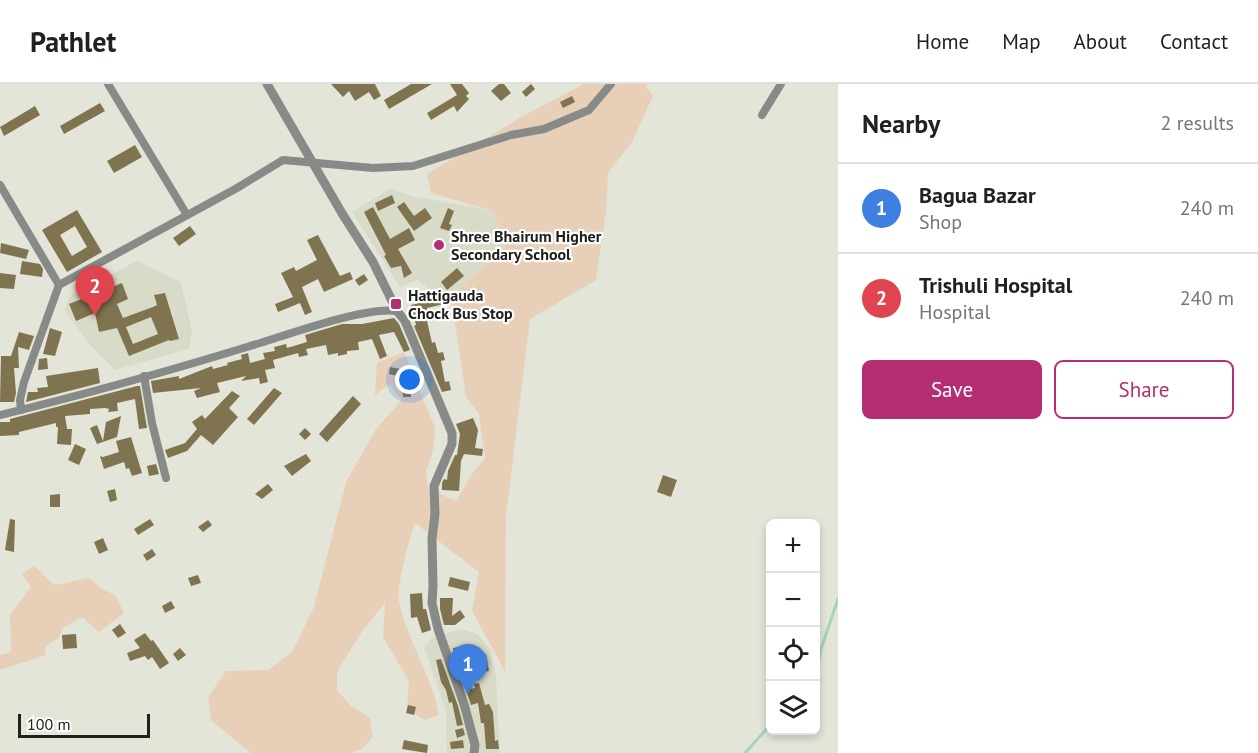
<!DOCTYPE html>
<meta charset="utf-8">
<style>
:root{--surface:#fff;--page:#f2f2f2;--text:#202124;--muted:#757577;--line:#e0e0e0;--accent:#b42e72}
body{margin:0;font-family:"PT Sans",sans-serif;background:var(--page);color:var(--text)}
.controls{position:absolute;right:18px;bottom:18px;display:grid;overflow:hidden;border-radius:9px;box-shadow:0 3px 9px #0003}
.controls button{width:54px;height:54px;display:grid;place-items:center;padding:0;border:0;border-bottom:2px solid var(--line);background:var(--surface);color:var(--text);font:30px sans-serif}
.scale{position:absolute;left:18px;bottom:15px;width:132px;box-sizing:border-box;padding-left:6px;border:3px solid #20211d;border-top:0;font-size:16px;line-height:21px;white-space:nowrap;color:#20211d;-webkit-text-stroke:4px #fff;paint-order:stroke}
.you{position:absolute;left:410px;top:296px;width:21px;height:21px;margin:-15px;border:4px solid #fff;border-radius:50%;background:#1a73e8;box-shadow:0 0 0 9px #1a73e833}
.badge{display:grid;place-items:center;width:39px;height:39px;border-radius:50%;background:var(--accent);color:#fff;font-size:20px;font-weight:700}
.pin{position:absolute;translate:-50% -50px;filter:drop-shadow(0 2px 3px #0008)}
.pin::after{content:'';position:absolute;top:32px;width:21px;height:18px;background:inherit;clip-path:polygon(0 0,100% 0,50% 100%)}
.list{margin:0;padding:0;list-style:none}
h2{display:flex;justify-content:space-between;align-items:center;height:78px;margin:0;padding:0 24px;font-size:26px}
h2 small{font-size:20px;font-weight:400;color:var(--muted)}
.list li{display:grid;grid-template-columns:39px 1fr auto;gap:18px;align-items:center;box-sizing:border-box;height:90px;padding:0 24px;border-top:2px solid var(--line)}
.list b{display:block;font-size:22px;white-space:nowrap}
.list p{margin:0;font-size:20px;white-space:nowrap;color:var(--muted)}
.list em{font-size:20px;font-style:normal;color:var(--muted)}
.actions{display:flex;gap:12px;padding:18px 24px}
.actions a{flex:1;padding:14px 0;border:2px solid var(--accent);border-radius:9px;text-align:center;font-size:21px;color:var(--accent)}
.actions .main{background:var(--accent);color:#fff}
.icon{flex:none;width:33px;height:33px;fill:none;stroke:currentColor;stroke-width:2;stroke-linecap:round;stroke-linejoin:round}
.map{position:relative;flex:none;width:838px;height:669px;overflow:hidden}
header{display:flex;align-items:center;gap:36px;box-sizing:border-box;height:84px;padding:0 30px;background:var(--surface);border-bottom:2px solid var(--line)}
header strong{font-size:28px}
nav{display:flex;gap:33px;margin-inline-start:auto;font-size:21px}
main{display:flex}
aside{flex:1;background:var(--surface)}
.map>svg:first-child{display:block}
.built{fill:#d8dbc8;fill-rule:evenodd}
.green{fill:#e8cfb7}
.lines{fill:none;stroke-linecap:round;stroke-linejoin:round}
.stream{stroke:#a8d2bd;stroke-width:3}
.building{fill:#807350;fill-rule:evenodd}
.minor{stroke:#878a86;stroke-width:8}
.tertiary{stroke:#878a86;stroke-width:9}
.poi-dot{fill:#b42e72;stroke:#fff;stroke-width:2}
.labels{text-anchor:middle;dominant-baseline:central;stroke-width:4.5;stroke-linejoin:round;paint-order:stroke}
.poi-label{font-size:16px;font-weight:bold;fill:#20211d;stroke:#fff;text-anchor:start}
</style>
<header>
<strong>Pathlet</strong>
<nav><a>Home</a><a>Map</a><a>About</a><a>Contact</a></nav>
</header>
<main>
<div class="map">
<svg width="838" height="669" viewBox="0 0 838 669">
<rect width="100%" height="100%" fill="#e3e5d9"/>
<g class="built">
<polygon points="390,105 412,112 493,127 506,162 451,212 446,208 438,213 418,196 400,203 352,128"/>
<path d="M137,177l44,21 11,50 -3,17 -74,21 -25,-25 -25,-34 4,-14zM165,209l5,18 3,-1 1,5 -13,4 -6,-5 -2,-8 4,-1 -3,-9zM128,215l-52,21 -7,-15v-1zM117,221l12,29 -8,3 -12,-29zM174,236l5,18 -9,3 -5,-19zM161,237l8,19 -40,16v-21l4,9 25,-10 -4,-10z"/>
<polygon points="461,545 477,550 490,565 496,592 500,669 447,669 446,627 424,563 432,554"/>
</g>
<g class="green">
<path d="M584,0h64l-2,3 7,9 -21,46 -24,31 -2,39 -10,68 -66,39 -24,197 -1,155 -33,-60 7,-39 -64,-49c-5,15 -19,63 -16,78 8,40 33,74 40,114l-15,5 -17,-11 2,-28 -26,-44 2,-34 -22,27 -26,42v18l13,15 20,13 3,19 -10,11 -13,5h-99l-40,-33 -3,-23 18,-26 43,-1 23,-18 22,-45 32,-125 30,-53 26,-29 -13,-16 -14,11 2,-32 27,-11 31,76 -2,23 -7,20 2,18 28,12 16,-27 13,-16 -6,-44 -13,-17 -15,-101 55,-50 -13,-35 -62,-18 -4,-19 96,-58z"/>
<polygon points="34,482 54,501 89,494 102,505 115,511 124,529 99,548 82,533 63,544 58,554 45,563 46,571 0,586 0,571 11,568 10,531 31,503 22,490"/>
</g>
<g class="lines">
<g class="stream">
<polyline points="816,594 821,565 838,515"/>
<polyline points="745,669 770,641"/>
</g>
</g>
<g class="building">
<polygon points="331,0 375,0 381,12 374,16 369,8 355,17 349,7 343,13"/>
<polygon points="411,0 432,0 389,25 384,16"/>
<polygon points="450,0 462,0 469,9 466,12 469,15 457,28 454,22 431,36 427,29 457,11"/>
<polygon points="499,0 504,0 511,9 501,17 491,7"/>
<polygon points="531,0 535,5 526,13 522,8"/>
<polygon points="572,12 575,18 563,24 560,18"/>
<polygon points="100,19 105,27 64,50 60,42"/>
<polygon points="35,22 40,31 4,52 0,43"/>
<polygon points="135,61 142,73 114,89 107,77"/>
<polygon points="392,111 395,119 378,127 375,119"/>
<polygon points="404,118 414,132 425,124 432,134 414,147 397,123"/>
<polygon points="373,123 390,155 409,144 415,156 398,165 412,189 404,194 401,182 391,184 384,172 386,171 364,128"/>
<polygon points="448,124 454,127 449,140 452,141 449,147 440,144"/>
<path d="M77,126l25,42 -35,20 -25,-42zM75,142l12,21 -15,9 -12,-21z"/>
<polygon points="190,142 196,150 179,162 173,154"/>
<polygon points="318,151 340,192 350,188 353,195 324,208 318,195 302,203 312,228 305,231 300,219 278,228 275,220 293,213 281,189 294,183 296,187 317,176 307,156"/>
<polygon points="1,159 29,166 26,175 0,169"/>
<polygon points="22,177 40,180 43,185 42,193 20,190"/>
<polygon points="457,184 464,192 447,206 441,198"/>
<polygon points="0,189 16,191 14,205 0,204"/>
<polygon points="364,190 368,196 359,202 355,196"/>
<path d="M122,199l6,16 -11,5 6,14 30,-11 4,-2 -3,-10 11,-2 14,46 -9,2 -1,-1 -40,16 -12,-28 -18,4 -4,-19 -19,8 -7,-17zM151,233l7,17 -25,10 -7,-17z"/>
<polygon points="448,212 449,219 427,224 427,227 425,228 432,259 435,258 438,269 443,268 445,276 441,277 445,298 449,297 451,306 442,308 414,242 416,241 411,221"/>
<polygon points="394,234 399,240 410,266 404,268 394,248 379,251 387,272 380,275 372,255 358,258 359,266 347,267 347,270 338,272 338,269 328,271 326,261 306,265 308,271 299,273 298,269 273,276 275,284 265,286 268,298 260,300 259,294 241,297 246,292 217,299 220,308 197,314 194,307 201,304 153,309 151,297 179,292 179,295 212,282 213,285 228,281 227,279 242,275 241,271 248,269 250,279 265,275 263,269 275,267 274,263 286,260 287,264 307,258 305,251 342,240 362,240"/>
<polygon points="50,244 62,248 55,272 43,270"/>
<polygon points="19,248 34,252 29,266 18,263 19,284 14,284 16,309 14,318 0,318 1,272 11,272"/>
<polygon points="47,274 48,285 38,286 39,275"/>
<polygon points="390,283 400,285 398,292 389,290"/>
<polygon points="98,284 100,299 26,318 28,308 38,308 37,304 48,303 46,292"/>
<polygon points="402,293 409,293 411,313 403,313"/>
<polygon points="137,302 140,302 147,344 139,345 135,315 117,319 118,327 108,328 109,325 105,324 90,325 90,330 65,332 67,345 72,345 71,361 57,360 58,343 56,343 56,339 19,348 19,351 0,352 0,338 10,338 10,335"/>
<polygon points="274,304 282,309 254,341 247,335"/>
<polygon points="232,307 240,312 229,324 238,333 213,361 201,351 187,367 168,374 165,366 185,359 197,345 192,338 202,331 205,335"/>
<polygon points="353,312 361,320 327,358 319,350"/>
<polygon points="121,332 117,353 97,360 90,344 97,341 103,357 106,338"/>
<polygon points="473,334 478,346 475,364 483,365 482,372 464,370 461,377 459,407 442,406 442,399 444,395 447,396 448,387 455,371 457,371 460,350 456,340"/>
<polygon points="305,344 311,350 305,356 299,350"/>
<polygon points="131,353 142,389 132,392 129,384 126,385 124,378 104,385 100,372 103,373 119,368 116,357"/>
<polygon points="75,360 86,365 79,381 68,376"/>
<polygon points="306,370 311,377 292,392 284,382"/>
<polygon points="156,380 159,390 149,392 147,382"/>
<polygon points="663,391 677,396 671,413 657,408"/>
<polygon points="268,400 273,406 262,415 255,410"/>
<polygon points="115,405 117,416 110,418 107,407"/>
<polygon points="60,410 60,423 50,423 50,411"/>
<polygon points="10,435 15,436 14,468 5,466"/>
<polygon points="150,435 154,441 138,451 134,445"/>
<polygon points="208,436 212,441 203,448 198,443"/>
<polygon points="103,454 108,466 99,470 94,458"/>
<polygon points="152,465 156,471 147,477 143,471"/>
<polygon points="198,491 201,499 191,502 188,494"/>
<polygon points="450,493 470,498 468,507 448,502"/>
<polygon points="422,509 423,525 426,525 431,546 422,549 417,533 411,534 410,510"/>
<polygon points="440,514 453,514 452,532 460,526 465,533 455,541 444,541 440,525"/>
<polygon points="171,517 175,524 165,529 162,522"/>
<polygon points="120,540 126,549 118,554 112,546"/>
<polygon points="145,549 151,557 153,556 169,579 160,585 152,573 148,576 145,572 130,577 127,569 140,564 134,556"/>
<polygon points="76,550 77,564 63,565 62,551"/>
<polygon points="465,562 466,569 454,571 453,564"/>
<polygon points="180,564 186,571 178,577 173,570"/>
<polygon points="486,570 489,587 468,590 466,574"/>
<polygon points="441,575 458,622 463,641 457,642 452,618 449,619 446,606 441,598 436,576"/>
<polygon points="479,599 485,621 489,620 493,628 495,657 498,656 499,665 486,665 484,639 481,639 478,619 471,621 466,606 475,604 474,600"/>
<polygon points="408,621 416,623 414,631 406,629"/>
<polygon points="463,644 465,651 457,654 455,646"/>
<polygon points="404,656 428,661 427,669 402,665"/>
<polygon points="463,656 464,664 451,665 450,658"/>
</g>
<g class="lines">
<g class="minor">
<polyline points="108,0 187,131"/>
<polyline points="762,31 781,0"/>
<polyline points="0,101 59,201"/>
<polyline points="144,292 152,339 166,394"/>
<polyline points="21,326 20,316 24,298 59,201 237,104 283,76 373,84 413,82 511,51 544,45 589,26 611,0"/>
<path d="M0,331c83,-20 165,-43 247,-68 35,-10 117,-41 150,-36"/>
</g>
<polyline class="tertiary" points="267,0 343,131 373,178 397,227 405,237 452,349 452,360 434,402 435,430 432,455 433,502 432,519 438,545 464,620 475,661 474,669"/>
</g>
<g class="poi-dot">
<circle cx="439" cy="161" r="6"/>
<rect x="390" y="214" width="12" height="12" rx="3"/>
</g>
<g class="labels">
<g class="poi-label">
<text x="451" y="152">Shree Bhairum Higher<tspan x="451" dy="18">Secondary School</tspan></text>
<text x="408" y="211">Hattigauda<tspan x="408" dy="18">Chock Bus Stop</tspan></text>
</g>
</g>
</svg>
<div class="controls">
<button>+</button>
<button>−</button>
<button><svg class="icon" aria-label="locate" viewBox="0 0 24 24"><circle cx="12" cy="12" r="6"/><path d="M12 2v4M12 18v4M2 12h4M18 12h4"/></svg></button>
<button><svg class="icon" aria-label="layers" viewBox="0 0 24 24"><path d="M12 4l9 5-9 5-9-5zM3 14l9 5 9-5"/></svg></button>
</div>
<div class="scale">100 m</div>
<div class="you"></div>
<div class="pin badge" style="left:468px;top:610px;background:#3f7fe0">1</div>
<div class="pin badge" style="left:95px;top:232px;background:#e0444e">2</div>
</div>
<aside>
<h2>Nearby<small>2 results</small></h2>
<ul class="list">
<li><span class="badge" style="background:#3f7fe0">1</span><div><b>Bagua Bazar</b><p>Shop</p></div><em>240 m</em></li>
<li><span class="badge" style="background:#e0444e">2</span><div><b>Trishuli Hospital</b><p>Hospital</p></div><em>240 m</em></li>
</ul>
<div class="actions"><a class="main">Save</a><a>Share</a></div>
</aside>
</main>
